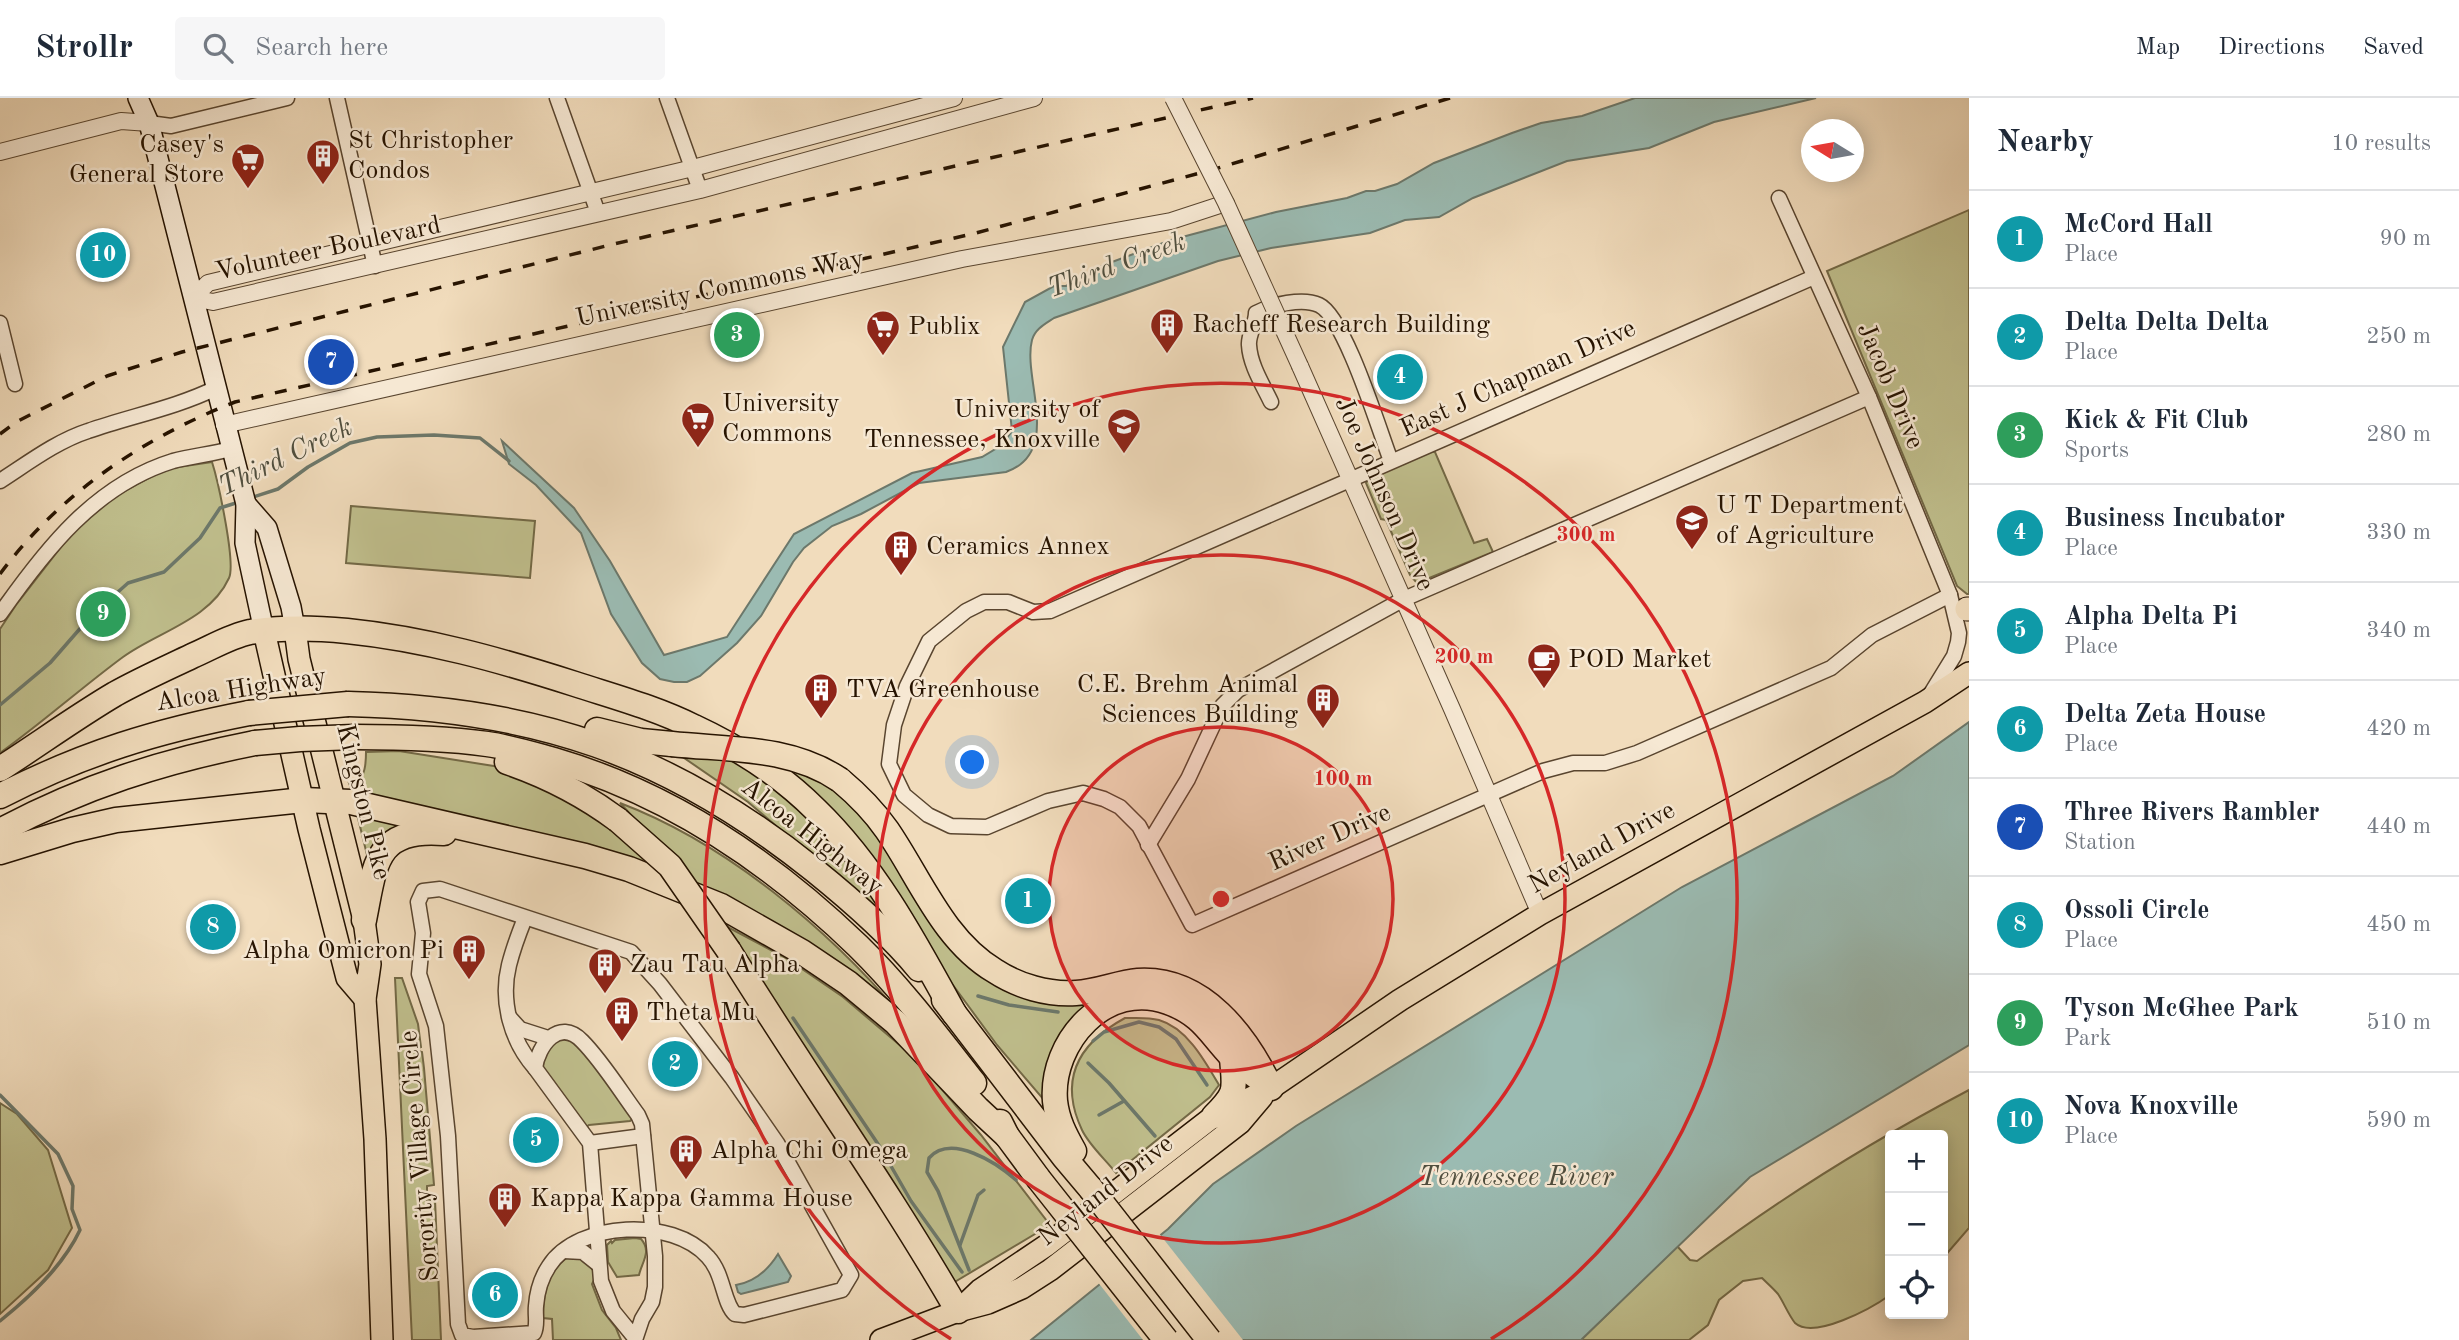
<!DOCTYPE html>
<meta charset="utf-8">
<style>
:root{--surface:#fff;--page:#f6f6f7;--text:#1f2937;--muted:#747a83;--line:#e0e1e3;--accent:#7c3aed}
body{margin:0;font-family:"Old Standard TT",serif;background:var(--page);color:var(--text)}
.controls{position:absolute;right:21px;bottom:21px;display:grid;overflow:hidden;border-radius:7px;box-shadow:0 4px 18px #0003}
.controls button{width:63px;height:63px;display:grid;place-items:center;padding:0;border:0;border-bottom:2px solid var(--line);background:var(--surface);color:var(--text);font:35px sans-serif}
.compass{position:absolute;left:1801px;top:21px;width:63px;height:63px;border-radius:50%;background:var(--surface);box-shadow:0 4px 18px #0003;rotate:281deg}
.you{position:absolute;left:973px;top:665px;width:24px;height:24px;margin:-18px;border:5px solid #fff;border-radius:50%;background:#1a73e8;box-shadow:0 0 0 10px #1a73e833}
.badge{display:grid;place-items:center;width:46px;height:46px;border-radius:50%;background:var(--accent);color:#fff;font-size:23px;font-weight:700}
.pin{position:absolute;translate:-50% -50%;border:4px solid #fff;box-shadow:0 2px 7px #0006}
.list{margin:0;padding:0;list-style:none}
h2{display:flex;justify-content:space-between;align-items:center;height:91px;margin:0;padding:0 28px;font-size:30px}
h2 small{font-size:23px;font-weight:400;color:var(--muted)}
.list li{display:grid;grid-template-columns:46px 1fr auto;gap:21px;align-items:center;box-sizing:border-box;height:98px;padding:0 28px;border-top:2px solid var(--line)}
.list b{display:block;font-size:26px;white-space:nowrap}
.list p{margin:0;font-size:23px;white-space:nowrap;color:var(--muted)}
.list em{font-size:23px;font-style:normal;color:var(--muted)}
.icon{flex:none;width:38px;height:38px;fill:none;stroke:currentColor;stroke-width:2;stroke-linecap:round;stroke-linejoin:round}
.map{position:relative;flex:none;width:1969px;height:1242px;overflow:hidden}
header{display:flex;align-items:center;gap:42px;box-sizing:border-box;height:98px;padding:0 35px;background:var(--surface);border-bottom:2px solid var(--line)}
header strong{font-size:33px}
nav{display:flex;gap:38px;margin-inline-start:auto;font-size:24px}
.search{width:490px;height:63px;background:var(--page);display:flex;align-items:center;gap:18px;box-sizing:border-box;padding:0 24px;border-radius:7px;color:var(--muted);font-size:26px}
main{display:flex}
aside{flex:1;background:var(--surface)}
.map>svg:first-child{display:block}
.green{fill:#c0bf8d;stroke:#736946;stroke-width:2}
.water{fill:#9bbbb2;stroke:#6c786b;stroke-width:2}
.pier{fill:#f1dcbc}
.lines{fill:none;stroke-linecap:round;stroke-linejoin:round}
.stream{stroke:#6c786b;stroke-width:3.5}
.minor-casing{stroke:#59452f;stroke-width:17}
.tertiary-casing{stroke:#59452f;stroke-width:18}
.secondary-casing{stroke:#261300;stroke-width:22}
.primary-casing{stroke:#261300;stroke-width:24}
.trunk-casing{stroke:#261300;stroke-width:25}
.motorway-casing{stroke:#261300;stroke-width:27}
.minor{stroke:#f6e8d3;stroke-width:14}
.tertiary{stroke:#f6e8d3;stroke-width:16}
.secondary{stroke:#f6e8d3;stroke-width:19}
.primary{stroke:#f1dcbc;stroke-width:21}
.trunk{stroke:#f1dcbc;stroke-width:23}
.motorway{stroke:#f1dcbc;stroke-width:24}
.rail{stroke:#261300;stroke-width:3.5;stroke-dasharray:12 12;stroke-linecap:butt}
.tertiary-bridge-casing{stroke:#59452f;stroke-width:18;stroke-linecap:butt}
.motorway-bridge-casing{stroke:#261300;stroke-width:27;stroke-linecap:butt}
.tertiary-bridge{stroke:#f6e8d3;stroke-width:16}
.motorway-bridge{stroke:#f1dcbc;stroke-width:24}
.ring{fill:none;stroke:#d62828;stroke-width:3.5}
.labels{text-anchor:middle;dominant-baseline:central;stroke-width:5;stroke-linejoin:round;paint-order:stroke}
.poi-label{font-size:26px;fill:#261300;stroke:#f6e8d3;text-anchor:start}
.street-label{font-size:26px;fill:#261300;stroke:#f6e8d3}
.water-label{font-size:28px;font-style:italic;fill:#4f4e3e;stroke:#f6e8d3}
.centre{fill:#d62828;stroke:#f6e8d3;stroke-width:3.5}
.ring-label{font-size:21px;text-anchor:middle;font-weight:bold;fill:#d62828;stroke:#f6e8d3;stroke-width:5;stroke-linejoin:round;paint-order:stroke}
</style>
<header>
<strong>Strollr</strong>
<div class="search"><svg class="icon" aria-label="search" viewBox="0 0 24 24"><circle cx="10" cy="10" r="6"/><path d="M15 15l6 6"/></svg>Search here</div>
<nav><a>Map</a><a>Directions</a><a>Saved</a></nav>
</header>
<main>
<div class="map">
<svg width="1969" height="1242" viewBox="0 0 1969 1242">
<rect width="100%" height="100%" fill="#f1dcbc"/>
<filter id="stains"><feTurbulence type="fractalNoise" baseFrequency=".00286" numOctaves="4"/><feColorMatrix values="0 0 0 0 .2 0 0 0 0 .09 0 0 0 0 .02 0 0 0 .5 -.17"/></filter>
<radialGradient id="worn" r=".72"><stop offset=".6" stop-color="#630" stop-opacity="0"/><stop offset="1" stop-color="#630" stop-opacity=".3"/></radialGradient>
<g class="green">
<polygon points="1969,112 1969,496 1967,496 1957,488 1827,173"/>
<polygon points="1428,352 1435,354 1474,445 1487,441 1493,454 1417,485 1410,477 1386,422 1381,421 1366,385 1369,381"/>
<path d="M212,364c6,19 24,101 17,116 -19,42 -72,54 -106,79 -42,31 -81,66 -123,96v-124l16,-24 59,-76 24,-24 66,-36z"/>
<polygon points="351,408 535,423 530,480 346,465"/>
<path d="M399,653l101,16 84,40 71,58 -302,-71 -4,-11 8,1c8,-9 9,-20 9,-32z"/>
<polygon points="674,653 733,658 825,727 906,843 854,794 748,704"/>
<polygon points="760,658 841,692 1002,887 1179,903 1089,911 1044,1002 997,947 950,883"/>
<path d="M620,705c106,40 208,126 281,212l-202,-127z"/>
<polygon points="357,716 413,727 369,765"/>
<polygon points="722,826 786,860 843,899 915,960 981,1037 1050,1127 953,1185"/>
<polygon points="395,880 402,880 418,926 421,949 418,950 418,953 422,954 424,970 434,1087 427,1088 427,1102 435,1102 441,1242 412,1242"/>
<path d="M1125,920c11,0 23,-1 34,2 28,8 46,41 60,65l-9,12 -94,76c-11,-14 -27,-28 -34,-43 -24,-51 -3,-87 43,-112z"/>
<polygon points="562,941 570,942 579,948 633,1020 630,1023 589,1027 585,1030 541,969 544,951"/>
<path d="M1969,992v138l-26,30v-123h-53v160c-18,13 -76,45 -95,28 -7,-9 -11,-20 -17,-29 -5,-6 -11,-11 -16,-16l-19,3 -24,19 -11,25 -19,15h-108l96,-94 13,14 7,1c86,-65 177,-121 272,-171z"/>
<polygon points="0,1005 17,1016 48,1052 72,1130 48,1172 0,1216"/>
<path d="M635,1140l6,1c11,12 1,23 -2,36l-22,2 -9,-15 -1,-17 4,-4 1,2 3,-3z"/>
<path d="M568,1159c14,0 25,6 27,21l-3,6 10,26 14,18 5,12h-68l-1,-21 -9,-1c0,-24 4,-47 25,-61z"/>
</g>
<g class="water">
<path d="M1635,0h181l-102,24 -65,26 -82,13 -94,37 -34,19 -34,3 -35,13 -99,15 -53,13 -164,57c-9,6 -19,11 -22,22 -10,38 31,112 -26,132l-87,11 -58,31 -29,12 -28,22 -11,14 -32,54 -24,27 -37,33 -13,6h-13l-14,-3 -18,-16 -31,-49 -30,-81 -45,-48 -27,-21 -7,-23 72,67 36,53 54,94 63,-18 67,-103 118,-61 70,-16 20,-12 10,-14 -9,-84 22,-45 29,-16h12l38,-21 67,-25 105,-28 71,-14 19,-7h9l22,-7 37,-21 78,-30 29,-10 41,-7z"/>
<polygon points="1969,624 1969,947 1750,1079 1581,1242 1031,1242 1168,1131 1213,1086 1296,1028 1682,789 1893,678"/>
<path d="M778,1156l13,22 -3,6 -47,12 -3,-2 -2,-7c19,-3 32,-15 42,-31z"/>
</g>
<polygon class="pier" points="1158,1134 1243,1242 1143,1242 1097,1183"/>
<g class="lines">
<g class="stream">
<polyline points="250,400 278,391 308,369 350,345 377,339 434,337 480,340 509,363"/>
<polyline points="0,607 50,565 91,518 128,485 164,474 200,440 220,410 239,404"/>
<polyline points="978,898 1009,907 1058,914"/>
<polyline points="793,920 880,1049 911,1103 962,1174"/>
<polyline points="1093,943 1104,934 1139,924 1159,929 1176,941 1207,987"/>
<polyline points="1088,965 1109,985 1155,1038"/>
<path d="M0,997l58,59 15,32 -1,23 8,21c-17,36 -49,66 -80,91"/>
<polyline points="1099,1017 1124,1003"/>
<polyline points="960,1147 978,1097 984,1092"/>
<path d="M969,1172l-31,-79 -11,-19 2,-14c22,-25 68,5 87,22"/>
</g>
<g class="minor-casing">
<g id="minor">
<polyline points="337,0 375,168"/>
<polyline points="557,0 598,115"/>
<polyline points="667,0 700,92"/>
<polyline points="149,25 171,28 287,0"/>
<polyline points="1779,100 1869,299 1950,497 1959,535 1958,544 1954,558 1930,597"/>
<polyline points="1814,179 1050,513 1033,514 1008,504 984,504 966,513 929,543 907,588 894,627 889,666 904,697 928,717 951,728 987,729 1048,703 1083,695 1104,701 1120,709 1139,728 1192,827 1543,673 1573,665 1605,665 1637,655 1831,570 1872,537 1950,497"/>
<polyline points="0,225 15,286"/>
<path d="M1271,304c-8,-17 -21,-37 -22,-57 -1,-10 7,-21 7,-32 16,-8 46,-16 63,-8 26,12 60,125 72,156"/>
<path d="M0,383c28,-18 57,-40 88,-50 43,-15 87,-23 128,-43"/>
<path d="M0,516c45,-64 95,-129 173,-153 19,-5 39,-7 58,-12"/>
<polyline points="1148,747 1188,681 1222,608 1238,592 1404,501 1869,299"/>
<path d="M440,791l191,63 29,32 72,94 45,65 74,132 -9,15 -98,25 -9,-1c-12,-11 -11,-40 -27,-57 -35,-40 -130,-36 -159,9 -8,12 -12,26 -13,40 -1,10 2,19 -2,27l-61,4 -11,-2 -4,-11 -10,-188 -12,-110 -17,-52 4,-41 -5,-31 5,-11z"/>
<path d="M525,820c-6,15 -12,31 -16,47 -9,36 2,76 26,103"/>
<polyline points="510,920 520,931 548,940"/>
<polyline points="590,1045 643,1038"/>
<polyline points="564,1153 583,1154 598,1166"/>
<path d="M635,1240l-22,-27 -12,-30 -11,-138 -55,-75c3,-22 24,-51 47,-27 20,20 39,51 56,74l4,9 13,132v31l-3,15 -10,17 -7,21"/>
</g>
</g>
<g class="tertiary-casing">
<g id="tertiary">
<polyline points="0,54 121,23 149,25"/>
<polyline points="193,200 213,204 700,92 1034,0"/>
<polyline points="193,200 208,185 693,70 954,0"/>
<polyline points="1300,268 1452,611 1540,816"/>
<polyline points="224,327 962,161 1171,123 1226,105"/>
</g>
</g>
<g class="secondary-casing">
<g id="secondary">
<polyline points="138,0 149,25 246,406 245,445 264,533"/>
<polyline points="246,406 267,430 291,509 295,531"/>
</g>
</g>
<g class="primary-casing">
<g id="primary">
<polyline points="295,531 299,561 364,822 370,866 365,901 375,1041 382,1242"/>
<polyline points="264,533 309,731 347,880 365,901"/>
<polyline points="958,1213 980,1192 1047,1147 1214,1018 1271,990 1400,902 1540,816 1925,604 1969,575"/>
<polyline points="881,1242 958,1213 988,1205 1022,1190 1050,1172 1240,1025 1262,999"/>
</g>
</g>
<g class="trunk-casing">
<polyline id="trunk" points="1967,511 1969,511"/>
</g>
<g class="motorway-casing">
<g id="motorway">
<path d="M348,606c186,4 320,49 466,166 36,29 76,64 105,99"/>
<polyline points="597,632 641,643 672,646"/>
<path d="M355,639c43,0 89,1 132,7 22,3 45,10 67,16 116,34 217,102 304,186 43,42 79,90 116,137"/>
<path d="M507,664c41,14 76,32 111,58"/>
<path d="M0,671c39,-25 76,-52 115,-75 25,-14 52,-26 77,-38 19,-8 38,-20 58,-24 32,-5 66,-4 97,-1 79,8 153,29 228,53 40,13 81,24 119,43 43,20 88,49 122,83 59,57 99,132 138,203"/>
<path d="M840,682c18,15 33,30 47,50 33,48 56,110 108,141 23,15 53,24 81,22 21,-1 41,-10 62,-12 65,-4 108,55 133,107"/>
<path d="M0,698c84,-43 156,-65 249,-83"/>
<path d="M0,733c82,-44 163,-70 255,-88"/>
<polyline points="0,754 72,732 116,722 303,702 351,704 585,758 629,771 721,808 802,854 848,885 895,924 978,1011 1007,1038"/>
<path d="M364,822c11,-54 10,-93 80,-87"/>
<path d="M729,853c75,121 158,237 229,360"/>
<polyline points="944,902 1064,1059 1091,1091"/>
<path d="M1214,1018c25,-25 20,-27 18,-59"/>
<polyline points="1000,1024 1007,1038 1038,1080"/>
<path d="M1074,1053c-9,-16 -17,-31 -19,-50 -5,-59 51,-122 113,-99 35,13 41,31 64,55 9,9 20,16 30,24"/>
</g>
</g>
<use href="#minor" class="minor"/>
<use href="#tertiary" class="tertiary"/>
<use href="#secondary" class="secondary"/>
<use href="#primary" class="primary"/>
<use href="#trunk" class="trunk"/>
<use href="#motorway" class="motorway"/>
<g class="rail">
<polyline points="0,336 16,324 107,278 182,254 614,146 1253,0"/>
<path d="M0,476c59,-80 143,-136 235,-172l737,-168 243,-65 235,-71"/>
</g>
<g class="tertiary-bridge-casing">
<polyline id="tertiary-bridge" points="1173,0 1226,105 1300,268"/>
</g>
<g class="motorway-bridge-casing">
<g id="motorway-bridge">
<polyline points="249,615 348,606"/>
<polyline points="255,645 300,641 355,639"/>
<path d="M672,646c57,6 118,2 168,36"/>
<polyline points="618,722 670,768 729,853"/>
<polyline points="1038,1080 1166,1242"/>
<polyline points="1091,1091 1209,1242"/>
</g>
</g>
<use href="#tertiary-bridge" class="tertiary-bridge"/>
<use href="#motorway-bridge" class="motorway-bridge"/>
</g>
<circle cx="1221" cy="801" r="172" fill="#d62828" fill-opacity=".12"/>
<g class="ring">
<circle cx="1221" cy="801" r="172"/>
<circle cx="1221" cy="801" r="344"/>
<path d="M951 1241A516 516 0 1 1 1491 1241"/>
</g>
<defs>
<g id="building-pin" transform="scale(1.75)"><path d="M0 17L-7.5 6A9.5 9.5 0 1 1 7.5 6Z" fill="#8f2418" stroke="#f6e8d3"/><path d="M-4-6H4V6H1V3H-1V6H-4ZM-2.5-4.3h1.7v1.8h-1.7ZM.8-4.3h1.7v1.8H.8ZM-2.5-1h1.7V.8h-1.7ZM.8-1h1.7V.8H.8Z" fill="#fff"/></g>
<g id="supermarket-pin" transform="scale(1.75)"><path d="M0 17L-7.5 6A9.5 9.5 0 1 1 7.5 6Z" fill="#8f2418" stroke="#f6e8d3"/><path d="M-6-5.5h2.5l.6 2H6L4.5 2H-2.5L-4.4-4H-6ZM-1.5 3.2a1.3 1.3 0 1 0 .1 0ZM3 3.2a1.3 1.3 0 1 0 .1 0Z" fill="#fff"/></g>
<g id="university-pin" transform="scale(1.75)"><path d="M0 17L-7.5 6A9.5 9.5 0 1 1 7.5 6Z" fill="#8f2418" stroke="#f6e8d3"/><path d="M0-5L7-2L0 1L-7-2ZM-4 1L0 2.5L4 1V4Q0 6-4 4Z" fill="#fff"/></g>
<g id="school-pin" transform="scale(1.75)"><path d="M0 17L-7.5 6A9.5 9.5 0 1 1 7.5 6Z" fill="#8f2418" stroke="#f6e8d3"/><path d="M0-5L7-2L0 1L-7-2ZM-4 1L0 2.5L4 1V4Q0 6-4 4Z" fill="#fff"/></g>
<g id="cafe-pin" transform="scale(1.75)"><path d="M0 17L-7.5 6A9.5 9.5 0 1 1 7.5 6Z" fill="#8f2418" stroke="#f6e8d3"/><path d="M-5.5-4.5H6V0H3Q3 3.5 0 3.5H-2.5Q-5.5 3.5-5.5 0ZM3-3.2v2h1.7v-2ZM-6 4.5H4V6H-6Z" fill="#fff"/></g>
</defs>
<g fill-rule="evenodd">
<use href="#building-pin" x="323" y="58"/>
<use href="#supermarket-pin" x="248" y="62"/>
<use href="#building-pin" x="1167" y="227"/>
<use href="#supermarket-pin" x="883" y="229"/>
<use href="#supermarket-pin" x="698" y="321"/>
<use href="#university-pin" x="1124" y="327"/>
<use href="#school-pin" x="1692" y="423"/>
<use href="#building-pin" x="901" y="449"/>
<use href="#cafe-pin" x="1544" y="562"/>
<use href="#building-pin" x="821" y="592"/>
<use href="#building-pin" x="1323" y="602"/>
<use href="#building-pin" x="469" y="853"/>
<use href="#building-pin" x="605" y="867"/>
<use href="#building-pin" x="622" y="915"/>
<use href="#building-pin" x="686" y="1053"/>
<use href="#building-pin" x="505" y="1101"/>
</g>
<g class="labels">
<g class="poi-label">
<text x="348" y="43">St Christopher<tspan x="348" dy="30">Condos</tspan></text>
<text x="224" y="47" text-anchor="end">Casey's<tspan x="224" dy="30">General Store</tspan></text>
<text x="1192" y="227">Racheff Research Building</text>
<text x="908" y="229">Publix</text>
<text x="722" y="306">University<tspan x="722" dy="30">Commons</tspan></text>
<text x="1100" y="312" text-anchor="end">University of<tspan x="1100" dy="30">Tennessee, Knoxville</tspan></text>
<text x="1716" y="408">U T Department<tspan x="1716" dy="30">of Agriculture</tspan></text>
<text x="926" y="449">Ceramics Annex</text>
<text x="1568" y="562">POD Market</text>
<text x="1298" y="587" text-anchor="end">C.E. Brehm Animal<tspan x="1298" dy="30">Sciences Building</tspan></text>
<text x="846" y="592">TVA Greenhouse</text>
<text x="444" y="853" text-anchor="end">Alpha Omicron Pi</text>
<text x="630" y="867">Zau Tau Alpha</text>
<text x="646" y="915">Theta Mu</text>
<text x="710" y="1053">Alpha Chi Omega</text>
<text x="530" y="1101">Kappa Kappa Gamma House</text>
</g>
<g class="street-label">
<text transform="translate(328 151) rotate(-12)">Volunteer Boulevard</text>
<text transform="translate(720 191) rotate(-12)">University Commons Way</text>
<text transform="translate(1518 281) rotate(-24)">East J Chapman Drive</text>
<text transform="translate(1890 288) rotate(67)">Jacob Drive</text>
<text transform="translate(1384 396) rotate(66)">Joe Johnson Drive</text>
<text transform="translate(241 592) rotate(-9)">Alcoa Highway</text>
<text transform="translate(363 704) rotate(76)">Kingston Pike</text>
<text transform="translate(812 739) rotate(38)">Alcoa Highway</text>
<text transform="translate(1330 740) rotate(-24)">River Drive</text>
<text transform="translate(1602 750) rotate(-29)">Neyland Drive</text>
<text transform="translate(420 1058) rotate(-95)">Sorority Village Circle</text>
<text transform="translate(1106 1093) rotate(-38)">Neyland Drive</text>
</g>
<g class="water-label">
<text transform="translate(1117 168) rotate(-20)">Third Creek</text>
<text transform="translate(286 360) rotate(-26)">Third Creek</text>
<text x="1516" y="1080">Tennessee River</text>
</g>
</g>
<circle cx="1221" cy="801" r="10" class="centre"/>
<g class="ring-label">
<text x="1586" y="443">300 m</text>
<text x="1464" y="565">200 m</text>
<text x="1343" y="687">100 m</text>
</g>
<rect width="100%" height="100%" filter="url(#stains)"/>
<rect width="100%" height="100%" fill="url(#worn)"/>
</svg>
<div class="controls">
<button>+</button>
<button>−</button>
<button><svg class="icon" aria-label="locate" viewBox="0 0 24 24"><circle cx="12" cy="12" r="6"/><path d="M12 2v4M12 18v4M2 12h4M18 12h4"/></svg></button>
</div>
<svg class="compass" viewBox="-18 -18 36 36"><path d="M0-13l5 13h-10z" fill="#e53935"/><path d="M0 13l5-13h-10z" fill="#747a83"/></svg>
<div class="you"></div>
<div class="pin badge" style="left:1028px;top:803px;background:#0f9aa8">1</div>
<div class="pin badge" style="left:675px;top:966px;background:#0f9aa8">2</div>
<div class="pin badge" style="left:737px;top:237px;background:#2e9e5b">3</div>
<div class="pin badge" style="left:1400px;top:279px;background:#0f9aa8">4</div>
<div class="pin badge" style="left:536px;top:1042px;background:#0f9aa8">5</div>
<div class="pin badge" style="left:495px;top:1197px;background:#0f9aa8">6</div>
<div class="pin badge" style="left:331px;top:264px;background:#1a4fb4">7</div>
<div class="pin badge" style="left:213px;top:829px;background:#0f9aa8">8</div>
<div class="pin badge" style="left:103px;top:516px;background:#2e9e5b">9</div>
<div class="pin badge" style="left:103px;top:157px;background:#0f9aa8">10</div>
</div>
<aside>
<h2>Nearby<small>10 results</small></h2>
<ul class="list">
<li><span class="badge" style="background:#0f9aa8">1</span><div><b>McCord Hall</b><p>Place</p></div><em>90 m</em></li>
<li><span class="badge" style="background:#0f9aa8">2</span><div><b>Delta Delta Delta</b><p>Place</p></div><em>250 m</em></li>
<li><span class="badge" style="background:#2e9e5b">3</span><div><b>Kick &amp; Fit Club</b><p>Sports</p></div><em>280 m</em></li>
<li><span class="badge" style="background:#0f9aa8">4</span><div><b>Business Incubator</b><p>Place</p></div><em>330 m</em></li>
<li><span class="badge" style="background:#0f9aa8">5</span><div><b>Alpha Delta Pi</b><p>Place</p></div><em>340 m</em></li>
<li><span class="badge" style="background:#0f9aa8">6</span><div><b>Delta Zeta House</b><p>Place</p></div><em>420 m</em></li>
<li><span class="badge" style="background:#1a4fb4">7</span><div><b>Three Rivers Rambler</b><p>Station</p></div><em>440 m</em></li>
<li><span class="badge" style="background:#0f9aa8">8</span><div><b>Ossoli Circle</b><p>Place</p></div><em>450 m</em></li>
<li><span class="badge" style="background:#2e9e5b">9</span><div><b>Tyson McGhee Park</b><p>Park</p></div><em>510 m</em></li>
<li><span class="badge" style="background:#0f9aa8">10</span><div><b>Nova Knoxville</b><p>Place</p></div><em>590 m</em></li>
</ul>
</aside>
</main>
